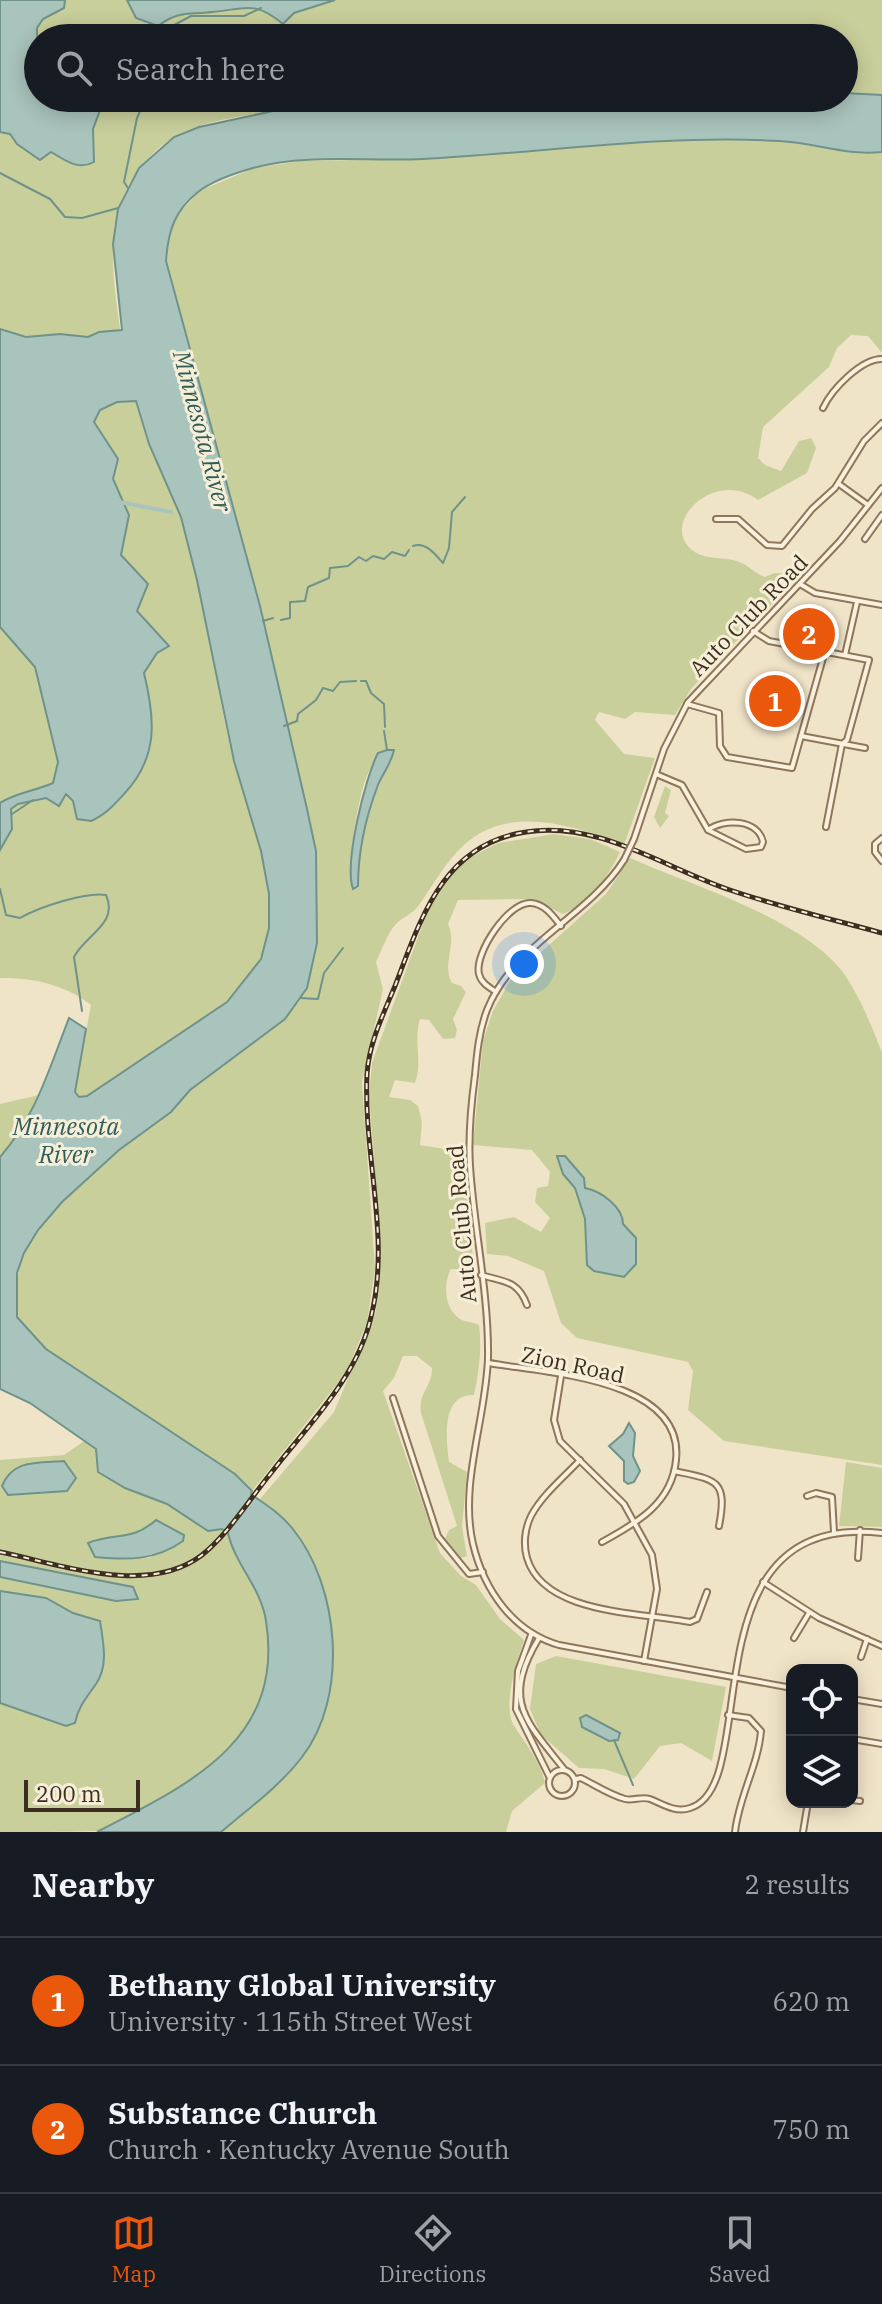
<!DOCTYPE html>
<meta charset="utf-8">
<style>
:root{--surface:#171b24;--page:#20242c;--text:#f1f3f6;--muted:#9ea1a6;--line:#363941;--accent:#ea580c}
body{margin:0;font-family:"IBM Plex Serif",serif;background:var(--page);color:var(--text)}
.controls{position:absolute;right:24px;bottom:24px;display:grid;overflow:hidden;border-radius:16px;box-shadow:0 4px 20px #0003}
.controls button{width:72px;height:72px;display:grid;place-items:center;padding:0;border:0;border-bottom:2px solid var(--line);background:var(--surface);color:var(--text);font:40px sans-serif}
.scale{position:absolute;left:24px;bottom:20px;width:116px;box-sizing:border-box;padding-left:8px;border:4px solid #3d2e20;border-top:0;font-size:22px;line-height:28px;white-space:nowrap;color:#3d2e20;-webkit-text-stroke:6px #f7eed8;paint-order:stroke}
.you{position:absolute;left:524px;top:964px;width:28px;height:28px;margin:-20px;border:6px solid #fff;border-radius:50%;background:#1a73e8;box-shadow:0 0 0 12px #1a73e833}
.badge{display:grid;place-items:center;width:52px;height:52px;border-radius:50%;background:var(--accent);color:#fff;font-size:26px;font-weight:700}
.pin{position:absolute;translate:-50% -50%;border:4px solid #fff;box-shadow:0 2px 8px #0006}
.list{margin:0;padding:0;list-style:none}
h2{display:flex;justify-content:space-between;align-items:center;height:104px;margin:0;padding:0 32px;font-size:34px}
h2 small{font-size:26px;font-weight:400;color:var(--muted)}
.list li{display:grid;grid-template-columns:52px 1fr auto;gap:24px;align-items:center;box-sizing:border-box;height:128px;padding:0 32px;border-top:2px solid var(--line)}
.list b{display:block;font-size:30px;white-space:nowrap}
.list p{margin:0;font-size:26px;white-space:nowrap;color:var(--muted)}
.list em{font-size:26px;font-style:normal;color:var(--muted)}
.icon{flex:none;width:44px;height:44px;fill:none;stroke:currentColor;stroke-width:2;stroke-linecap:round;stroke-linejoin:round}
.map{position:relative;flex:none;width:882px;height:1832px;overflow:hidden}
.search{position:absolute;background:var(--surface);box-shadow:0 4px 20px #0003;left:24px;right:24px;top:24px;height:88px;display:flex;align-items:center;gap:20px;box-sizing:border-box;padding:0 28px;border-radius:44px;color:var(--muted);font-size:30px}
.sheet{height:360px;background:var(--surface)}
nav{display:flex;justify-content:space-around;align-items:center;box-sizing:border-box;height:112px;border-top:2px solid var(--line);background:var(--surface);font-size:22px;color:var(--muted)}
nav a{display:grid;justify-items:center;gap:4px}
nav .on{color:var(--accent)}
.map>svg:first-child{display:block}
.green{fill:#c9cf9b;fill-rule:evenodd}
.water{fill:#a9c4bc;stroke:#6f938a;stroke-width:2}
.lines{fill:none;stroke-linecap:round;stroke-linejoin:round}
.stream{stroke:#6f938a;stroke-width:2}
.canal{stroke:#a9c4bc;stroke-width:4}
.minor-casing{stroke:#8d765c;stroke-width:8}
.minor{stroke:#faf1dc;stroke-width:4}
.rail-casing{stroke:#3d2e20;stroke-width:5}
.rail{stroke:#f7eed8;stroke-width:2;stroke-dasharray:6;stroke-linecap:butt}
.minor-bridge-casing{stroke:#8d765c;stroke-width:8;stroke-linecap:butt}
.minor-bridge{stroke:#faf1dc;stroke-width:4}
.labels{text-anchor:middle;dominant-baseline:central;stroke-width:6;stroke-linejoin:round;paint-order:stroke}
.street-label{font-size:22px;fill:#3d2e20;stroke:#f7eed8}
.water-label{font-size:24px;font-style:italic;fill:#2f5d5a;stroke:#f7eed8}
</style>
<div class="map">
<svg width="882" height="1832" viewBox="0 0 882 1832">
<rect width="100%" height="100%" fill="#f0e4c8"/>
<g class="green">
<path d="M0,0h882v95l-38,-2v-55h-806v60h528l-293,13c-32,6 -71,9 -99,26 -25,15 -46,44 -55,70 -19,51 11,187 30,238 10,24 24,47 32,72 27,80 32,167 54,248 16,58 54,135 25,194 -26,55 -122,105 -173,137l-8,1 -4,-6 16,-86c-24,-20 -60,-28 -91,-27z"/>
<path d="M678,140l104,1 78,13 22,-2v201l-14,-17 -17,-1 -14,13 -8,19 -66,60 -5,31 7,7 16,6 18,-30 12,-3 5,10 -9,25 -49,27c-44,-33 -99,24 -66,50 14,11 33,6 47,12 10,3 16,12 26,15l9,-4 26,1 -109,115 -16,26 -40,-3 -10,7 -26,-7 -4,8 29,34 31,4 -31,87c-50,-19 -116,-42 -161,1 -18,17 -30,39 -44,59 -6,9 -16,12 -23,19 -9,9 -14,27 -20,38l7,27 -21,93 13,187 -8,54 -21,50 -94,118 -17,-17c-40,-27 -200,-121 -217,-155 -3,-8 -3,-21 -2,-30 5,-67 76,-118 126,-156l-36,-7 141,-79 38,-28 22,-31 10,-45 -1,-92 -56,-245 -94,-345 7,-41 26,-29 55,-23 47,-7 123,-2zM394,750l-26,62 -15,77c-7,-18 6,-110 20,-124 5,-6 14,-10 21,-15z"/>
<polygon points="665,786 671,790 665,813 669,816 660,828 654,817"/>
<path d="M554,834l36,5 30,13c-12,25 -31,52 -57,62l-32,-15 -73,1 -10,24c10,20 -7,39 4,59l9,3 5,6 -13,27 4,11 -2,8 -12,1 -14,-19 -9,-1c-7,21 3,44 -5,64l-20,-3 -6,17 21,3 8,6 4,16 -2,23 42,7 12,118 -23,-1c-8,14 -7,40 9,50 5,3 13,3 19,6 3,24 0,46 -5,70 -33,-1 -28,43 -25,67l18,10 -5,55 5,29 -6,2 -16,-19 4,-9 8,-4 -36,-113c-3,-21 11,-25 11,-45l-15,-12h-14l-9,22 -11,13 57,162 21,23 15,9 24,34 24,21c-7,21 -23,68 -9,87 10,16 27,37 30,56l-33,28 -6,21h-285c50,-44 97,-78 109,-147l-36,-155 -34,-31 74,-87 42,-101 4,-72 -11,-144 3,-32 54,-148 23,-39 18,-17 31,-16z"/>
<path d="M630,858c63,28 175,61 215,117 16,24 27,52 37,78v412l-158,-24 -36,-31 5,-39 -5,-9 -111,-24 -16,-15 -17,-52 -36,-15 -21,-2 -2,-31 29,-6 27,15 9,-14 -15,-16 2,-14 11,-2 2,-14 -18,-22 -59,-5 10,-104 10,-30 18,-32 95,-85z"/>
<path d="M39,1095c-9,24 -22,42 -39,62v-53z"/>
<path d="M84,1441l12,8 2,23 27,16 42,16 41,26 14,-1 6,4c6,33 33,54 38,88 15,96 -41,145 -119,185 -15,8 -32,21 -49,25 -21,1 -74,1 -98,1v-129l58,19c21,-10 17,-14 30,-30 18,-24 16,-42 11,-71l-26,-8 -27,-15 -46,-7v-14l116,24 17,-14 -133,-26v-101l64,-5zM156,1520l17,28 -25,10 -47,-20 36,-4z"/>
<polygon points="846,1462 882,1468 882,1527 839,1526"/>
<polygon points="556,1656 726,1687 712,1761 681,1743 660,1746 634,1779 604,1769 579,1768 541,1735 530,1709 536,1664"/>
</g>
<g class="water">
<path d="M0,0h65l-1,8 -21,11 -6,9 1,70h57l7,7 -9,24 1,33c-16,9 -29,-2 -43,-10l-11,8 -23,-16 -7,-10 -10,-2z"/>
<path d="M127,0h208l-41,13 -11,11c-29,-24 -37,-15 -71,-12 -23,3 -33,-2 -54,14l-22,-8z"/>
<path d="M844,93l38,2v57c-35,4 -67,-9 -102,-11 -119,-7 -239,12 -357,18 -55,3 -116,-6 -170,9 -18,5 -41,13 -55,24 -24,19 -30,40 -32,69l94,345 47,203 9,42 1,92 -10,45 -22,31 -95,71 -19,22 -52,38 -57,52 -24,28 -14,23 -7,20v44l29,32 189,125 17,17 -1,3c15,11 29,19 41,34 48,58 57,169 10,229 -22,29 -54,52 -81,75h-124c90,-47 188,-90 169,-211 -5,-34 -31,-56 -38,-88l-6,-4 -14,2 -41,-27 -42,-16 -27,-16 -2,-23 -66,-46 -30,-14v-232c36,-41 49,-88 69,-139l17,11 -11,63 4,5 8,-1 140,-94 34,-43 8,-31v-34l-8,-43 -27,-90 -37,-181 -16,-63 -32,-73 -13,-43 -19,1 -17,8 -6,12 24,37 -5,20 16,36 -8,40 27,29 -11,27 32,35 -12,7 -13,20c11,45 15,84 -20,121 -10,11 -19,21 -33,27l-14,-2 -4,-18 -7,-7 -7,12 -13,-8 -28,6 -7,5 1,20 -12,21v-47c15,-10 35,-12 53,-20l5,-21 -23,-95 -35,-40v-298l26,8 34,-3 28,3 11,-5 23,-2 -9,-86 5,-35 21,-41 35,-31 25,-10 74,-16 293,-13h278z"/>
<path d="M387,750h7c-3,14 -11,23 -16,35 -13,34 -20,65 -20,101l-5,3c-9,-26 12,-111 25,-136z"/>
<path d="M557,1156h8l19,22 1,10c16,3 38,19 38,36l13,14v26l-12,13 -30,-6 -7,-6 -2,-46 -10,-31 -12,-14z"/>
<polygon points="629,1423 635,1433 633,1456 640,1471 634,1482 628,1484 624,1481 624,1461 609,1446 623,1434"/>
<path d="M64,1461l12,17 -9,13 -59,4 -6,-9c11,-27 36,-23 62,-25z"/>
<path d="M156,1520l28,15 -1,6c-28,20 -56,19 -88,16l-7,-14c28,-11 43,-1 68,-23z"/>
<polygon points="0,1561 133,1587 138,1599 116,1601 0,1577"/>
<path d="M0,1591l46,7 27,15 27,8c3,21 9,44 -4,63 -9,13 -18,23 -21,39l-9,3 -66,-23z"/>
<polygon points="586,1715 620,1733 618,1740 609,1741 582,1727 580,1718"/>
</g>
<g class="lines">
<g class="stream">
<polyline points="150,38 191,16 244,16 261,8"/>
<polyline points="0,173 50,199 65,217 82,218 118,208"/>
<polyline points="128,188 124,182 137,118 146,98"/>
<path d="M413,546c12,-5 22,8 30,17l6,-15 3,-36 13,-15"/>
<polyline points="281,620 290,618 290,602 305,601 308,587 329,578 330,568 348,566 359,557 366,561 373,556 384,559 392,552 405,556 409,550"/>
<polyline points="263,621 273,618"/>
<polyline points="361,681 366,681 371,693 384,704 385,727"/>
<polyline points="284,726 297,721 298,714 316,700 323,688 333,691 340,682 356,681"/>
<polyline points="384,731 387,750"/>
<polyline points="12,814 33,800"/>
<path d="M0,889l6,26 14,3c19,-11 65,-26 86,-23 13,29 -21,40 -32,62l8,54"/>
<polyline points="300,998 318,999 324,973 343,948"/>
<polyline points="614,1740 633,1785"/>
</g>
<polyline class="canal" points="119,502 171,512"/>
<g class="minor-casing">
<g id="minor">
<path d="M823,408c9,-19 38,-49 59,-49"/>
<polyline points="839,484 868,505"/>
<polyline points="716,519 738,519 767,545 782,546 812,509 835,488 864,441 882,423"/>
<polyline points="865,539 882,515"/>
<polyline points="800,584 815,593 882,605"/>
<polyline points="753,631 769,641 869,660 847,740 842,744 826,827"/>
<polyline points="845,655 857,602"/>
<polyline points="687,704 719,713 720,746 727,757 792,768 825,651"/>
<polyline points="801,736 865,748"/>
<path d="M656,774l26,11 26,45c16,-12 50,-11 55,12l-2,5 -15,2 -38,-19"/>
<polyline points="882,838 875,844 875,852 882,861"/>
<polyline points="634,839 664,749 688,702 840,541 882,488"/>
<path d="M624,860c-37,58 -111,84 -137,150 -8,21 -10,43 -12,65 -4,30 -7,60 -5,91 4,63 19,128 18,192 -2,61 -29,126 -15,186 11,46 40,88 86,101l233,43"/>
<path d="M496,992c-7,-5 -15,-9 -17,-18 -5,-21 30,-73 52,-71 14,1 22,13 30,23"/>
<path d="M481,1275c23,7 37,5 46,30"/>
<path d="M489,1363c55,10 196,15 187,97 -4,43 -39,63 -74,82"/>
<polyline points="561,1376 554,1420 560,1441 624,1504 652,1555 657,1589 644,1661"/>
<polyline points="393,1398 438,1536 469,1574 483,1572"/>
<path d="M580,1460c-16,17 -38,35 -49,56 -6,12 -8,28 -4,42 17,57 114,54 163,64l7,-3 10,-27"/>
<path d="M674,1471c42,9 54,8 45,55"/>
<polyline points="807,1496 816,1493 832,1497 834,1532"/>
<polyline points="858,1558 860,1530"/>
<polyline points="763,1582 819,1618 882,1646"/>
<polyline points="531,1635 518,1671 516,1709 550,1778"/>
<path d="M539,1638c-38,63 -13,83 25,131"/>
<polyline points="794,1638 809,1613"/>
<polyline points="861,1657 867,1639"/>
<polyline points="852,1699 882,1704"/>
<path d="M728,1715l21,3 12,13c-3,35 -22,65 -26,101"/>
<polyline points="852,1739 882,1744"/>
<circle cx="562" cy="1783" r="13"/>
<path d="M576,1779l5,-1c14,7 29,17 44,21 8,2 17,-3 25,0 13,5 25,14 40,9 75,-22 -8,-298 192,-275"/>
<polyline points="852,1800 860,1801"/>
<polyline points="803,1832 808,1802"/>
</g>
</g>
<use href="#minor" class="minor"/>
<g class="rail-casing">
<path id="rail" d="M0,1552c60,12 147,45 202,3 27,-22 47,-55 69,-82 37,-48 86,-95 100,-156 20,-79 -8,-162 -4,-243 2,-31 16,-59 28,-88 26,-68 48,-142 131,-154 71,-12 139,36 204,58 50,17 101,29 152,43"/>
</g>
<use href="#rail" class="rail"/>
<g class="minor-bridge-casing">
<polyline id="minor-bridge" points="624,860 634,839"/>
</g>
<use href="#minor-bridge" class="minor-bridge"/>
</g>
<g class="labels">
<g class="street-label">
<text transform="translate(748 615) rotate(-46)">Auto Club Road</text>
<text transform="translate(461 1224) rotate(-95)">Auto Club Road</text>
<text transform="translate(573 1364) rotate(12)">Zion Road</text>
</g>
<g class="water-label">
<text transform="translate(203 431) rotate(75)">Minnesota River</text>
<text x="66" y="1126">Minnesota<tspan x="66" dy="28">River</tspan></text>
</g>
</g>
</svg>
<div class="controls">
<button><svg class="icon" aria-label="locate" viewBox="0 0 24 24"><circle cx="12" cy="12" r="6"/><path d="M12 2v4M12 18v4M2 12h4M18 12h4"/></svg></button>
<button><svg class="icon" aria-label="layers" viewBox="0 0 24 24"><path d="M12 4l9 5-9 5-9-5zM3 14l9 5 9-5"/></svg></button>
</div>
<div class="scale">200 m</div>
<div class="you"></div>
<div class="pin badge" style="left:775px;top:701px">1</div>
<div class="pin badge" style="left:809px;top:634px">2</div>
<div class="search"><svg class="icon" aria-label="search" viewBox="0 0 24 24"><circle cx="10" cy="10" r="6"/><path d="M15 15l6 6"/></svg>Search here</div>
</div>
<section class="sheet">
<h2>Nearby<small>2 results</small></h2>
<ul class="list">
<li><span class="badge">1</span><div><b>Bethany Global University</b><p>University · 115th Street West</p></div><em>620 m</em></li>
<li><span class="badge">2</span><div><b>Substance Church</b><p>Church · Kentucky Avenue South</p></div><em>750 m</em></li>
</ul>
</section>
<nav>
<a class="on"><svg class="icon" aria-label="map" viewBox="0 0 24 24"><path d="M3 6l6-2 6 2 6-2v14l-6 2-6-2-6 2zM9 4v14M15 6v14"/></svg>Map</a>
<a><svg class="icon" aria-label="directions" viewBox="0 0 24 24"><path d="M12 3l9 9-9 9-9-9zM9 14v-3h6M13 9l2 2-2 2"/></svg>Directions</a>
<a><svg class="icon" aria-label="saved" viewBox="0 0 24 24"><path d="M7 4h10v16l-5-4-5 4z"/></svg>Saved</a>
</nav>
